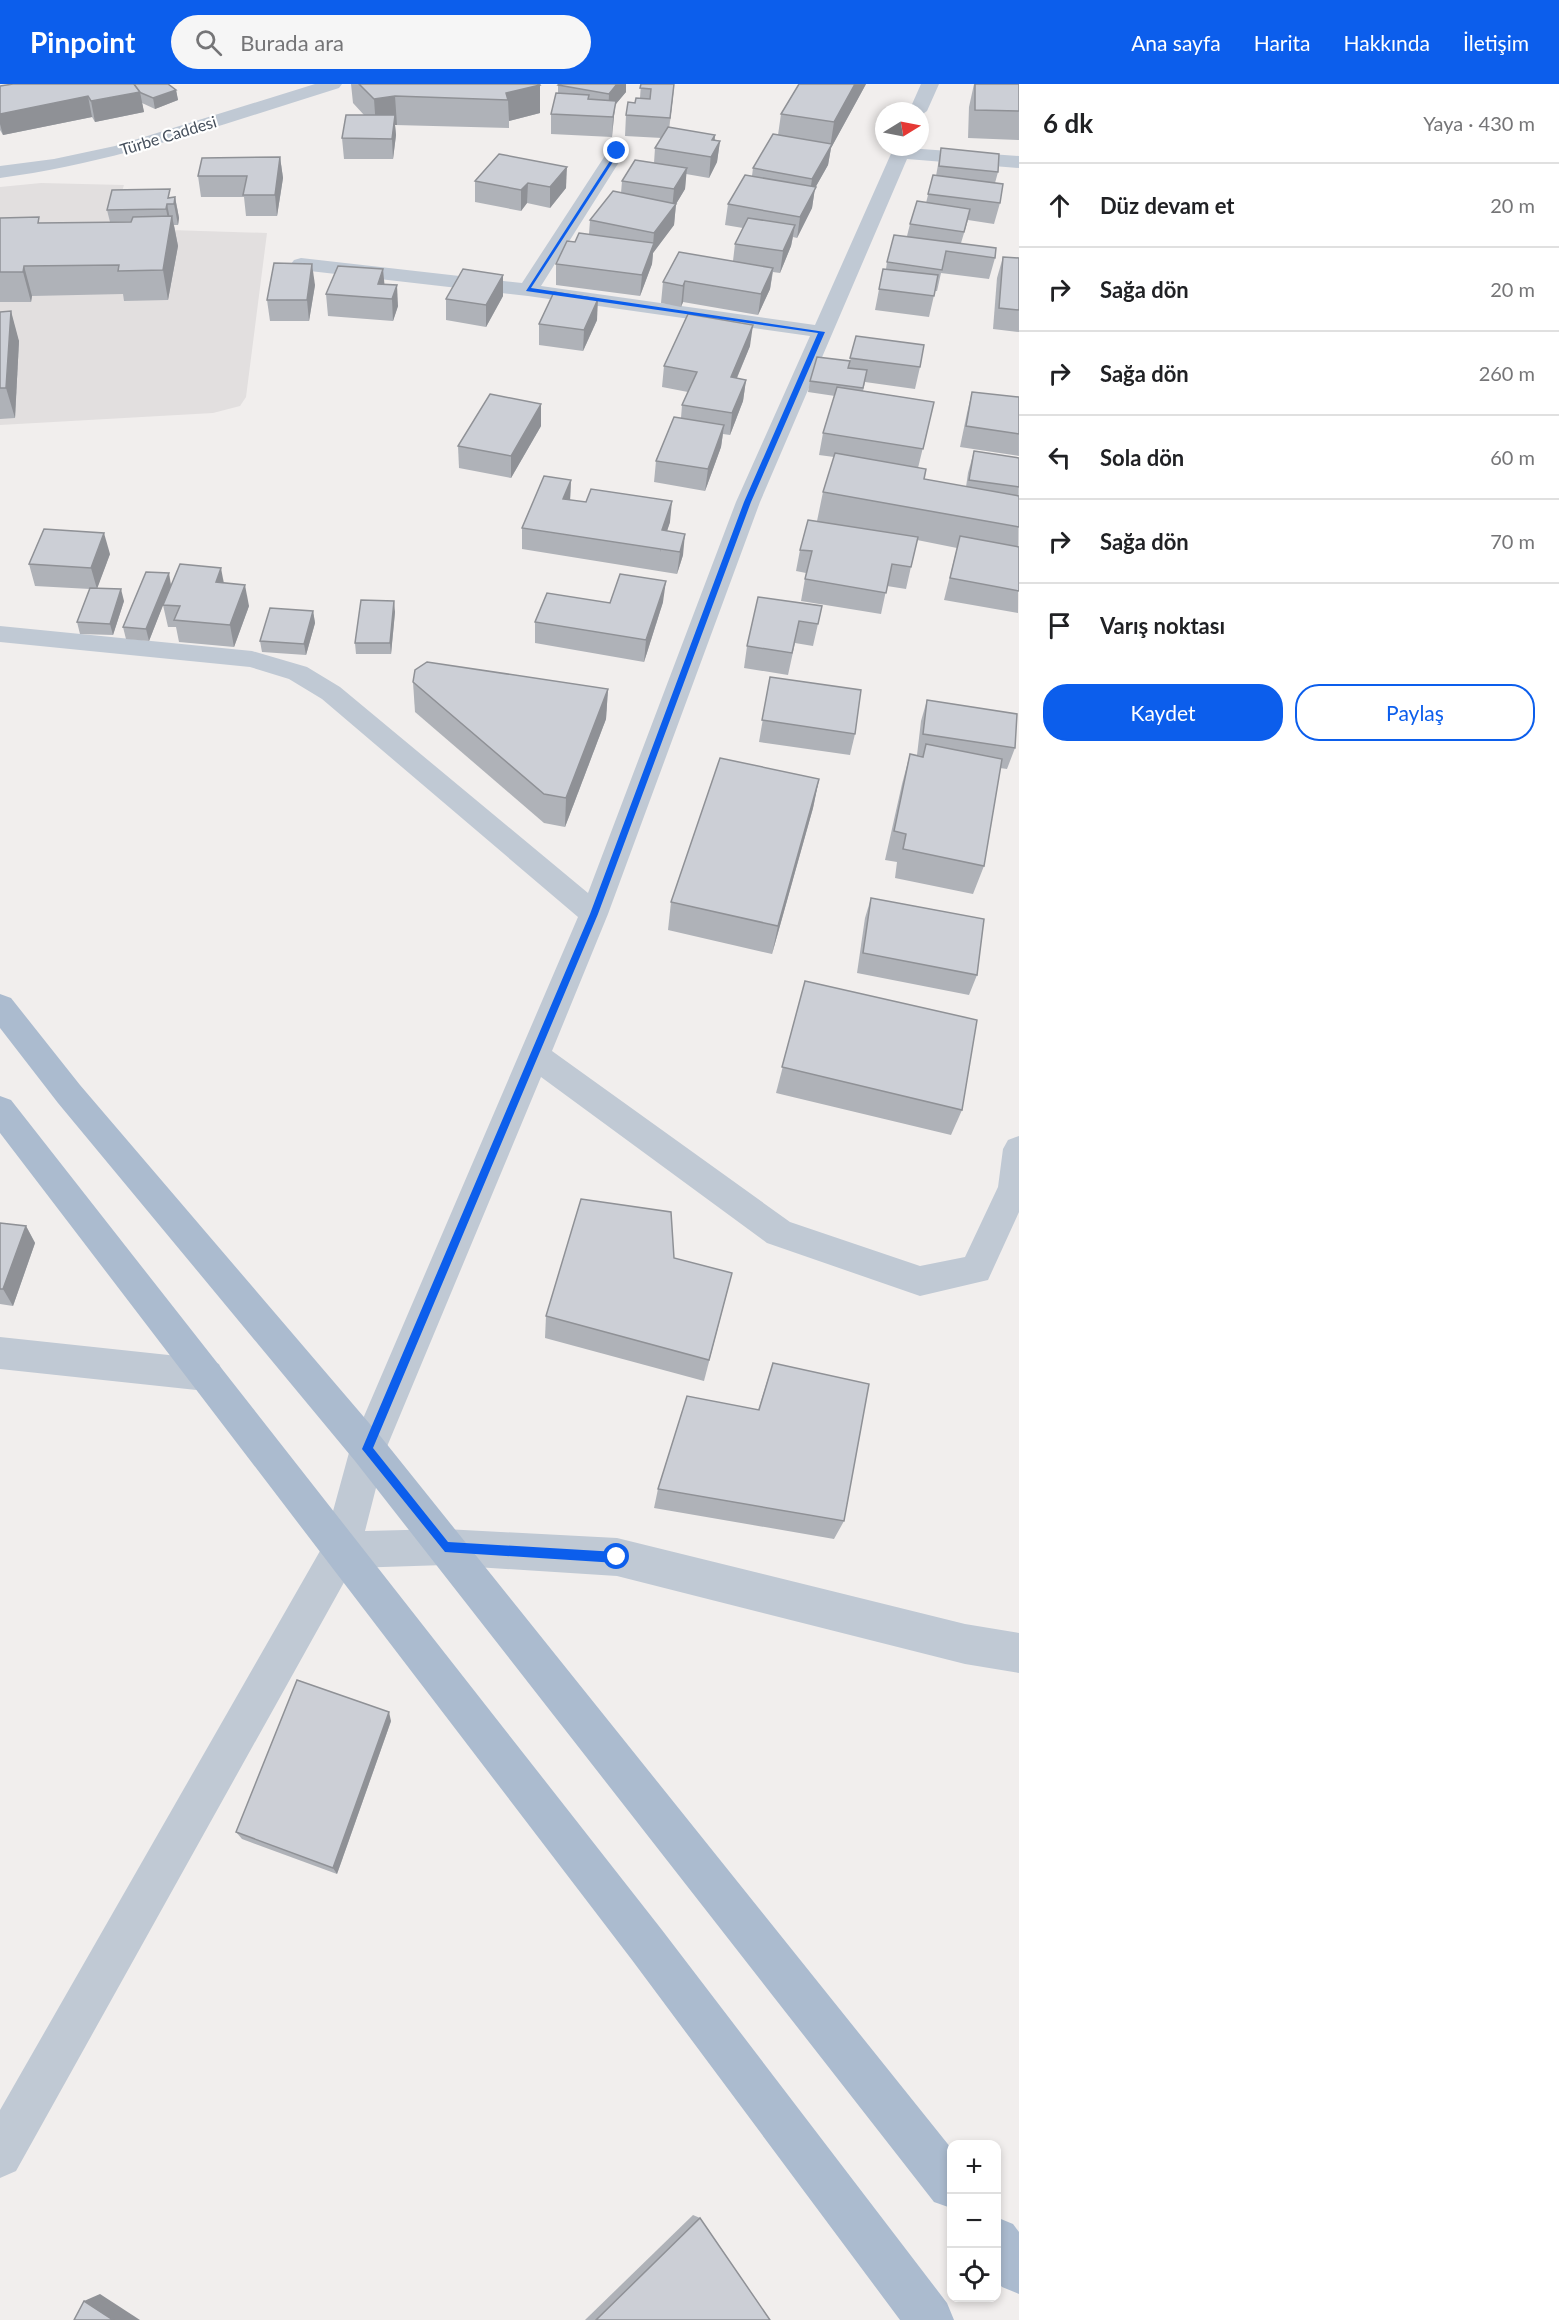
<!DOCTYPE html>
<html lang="tr">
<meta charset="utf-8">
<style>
:root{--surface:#fff;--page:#f6f6f6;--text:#202124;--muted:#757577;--line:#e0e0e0;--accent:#0c5eec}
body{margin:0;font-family:Lato,sans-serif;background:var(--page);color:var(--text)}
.controls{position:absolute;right:18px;bottom:18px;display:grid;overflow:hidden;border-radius:12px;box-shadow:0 3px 9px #0003}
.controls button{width:54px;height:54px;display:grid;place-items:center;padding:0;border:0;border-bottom:2px solid var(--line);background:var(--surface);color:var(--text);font:30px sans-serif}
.compass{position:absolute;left:875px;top:18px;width:54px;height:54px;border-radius:50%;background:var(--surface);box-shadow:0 3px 9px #0003;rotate:80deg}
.stop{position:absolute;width:18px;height:18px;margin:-14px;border:4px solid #0c5eec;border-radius:50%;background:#fff}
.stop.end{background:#0c5eec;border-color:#fff;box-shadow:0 2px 6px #0008}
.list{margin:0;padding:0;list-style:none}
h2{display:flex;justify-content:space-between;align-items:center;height:78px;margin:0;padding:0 24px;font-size:26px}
h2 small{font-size:20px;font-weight:400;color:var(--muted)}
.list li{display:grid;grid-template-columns:39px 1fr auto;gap:18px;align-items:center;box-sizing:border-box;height:84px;padding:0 24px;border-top:2px solid var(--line)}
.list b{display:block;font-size:22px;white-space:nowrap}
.list em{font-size:20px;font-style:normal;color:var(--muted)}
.actions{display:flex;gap:12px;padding:18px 24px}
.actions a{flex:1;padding:14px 0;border:2px solid var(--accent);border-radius:24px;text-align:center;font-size:21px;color:var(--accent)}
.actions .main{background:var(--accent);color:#fff}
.icon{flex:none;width:33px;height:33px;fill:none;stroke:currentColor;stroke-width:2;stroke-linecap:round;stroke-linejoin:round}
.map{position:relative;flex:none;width:1019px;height:2236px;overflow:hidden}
header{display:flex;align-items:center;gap:36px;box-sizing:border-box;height:84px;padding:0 30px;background:var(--accent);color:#fff}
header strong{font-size:28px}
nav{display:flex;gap:33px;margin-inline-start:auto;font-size:21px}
.search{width:420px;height:54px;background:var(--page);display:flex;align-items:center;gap:15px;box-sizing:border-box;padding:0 21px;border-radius:33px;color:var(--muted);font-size:22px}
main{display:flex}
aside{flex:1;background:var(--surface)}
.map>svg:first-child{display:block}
.education{fill:#e2dfdf}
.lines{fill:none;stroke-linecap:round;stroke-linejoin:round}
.minor{fill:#c0c9d4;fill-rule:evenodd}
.major{fill:#abbbcf;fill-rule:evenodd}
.wall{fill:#afb2b8}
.shaded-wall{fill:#8f9196}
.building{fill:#cccfd6;stroke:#8f9196;stroke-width:1.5}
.route{fill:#0c5eec}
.labels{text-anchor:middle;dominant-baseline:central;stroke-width:4.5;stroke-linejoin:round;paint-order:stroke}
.far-street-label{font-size:16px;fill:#454f5c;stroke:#fff}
</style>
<header>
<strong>Pinpoint</strong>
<div class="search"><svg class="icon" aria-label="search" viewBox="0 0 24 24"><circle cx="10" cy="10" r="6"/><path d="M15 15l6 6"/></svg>Burada ara</div>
<nav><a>Ana sayfa</a><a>Harita</a><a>Hakkında</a><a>İletişim</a></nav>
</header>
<main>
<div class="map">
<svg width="1019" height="2236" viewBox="0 0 1019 2236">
<rect width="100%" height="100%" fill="#f1eeed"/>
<polygon class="education" points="41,99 124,101 116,127 170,146 267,149 246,313 240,322 213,329 0,341 0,103"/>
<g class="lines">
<g class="minor">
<path d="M315,0h27l-3,4c-113,35 -221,74 -339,90v-12l54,-7 61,-13z"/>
<polygon points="921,0 939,0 927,27 920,32 920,27 909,27"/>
<polygon points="617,62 626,67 541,202 815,241 894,63 1019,72 1019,84 907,75 760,418 608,830 552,967 790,1138 920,1182 965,1173 998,1103 1003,1065 1008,1056 1019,1052 1019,1128 988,1196 920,1212 767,1159 541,993 386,1365 365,1447 445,1445 617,1454 965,1540 1019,1549 1019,1589 965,1580 617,1492 445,1481 352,1484 16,2087 0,2094 0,2026 324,1460 350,1365 578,833 322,615 289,595 250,583 0,558 0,542 252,567 307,583 340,603 588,809 736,418 810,252 528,212 301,186 294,184 291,180 294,176 301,174 522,199 608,67"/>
<polygon points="0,1253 206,1275 219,1280 224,1291 219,1302 206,1307 0,1285"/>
</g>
<g class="major">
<polygon points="0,910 11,914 80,1001 381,1353 951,2064 951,2124 934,2118 355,1377 58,1019 0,944"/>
<polygon points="0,1012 11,1016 662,1846 947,2219 954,2236 900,2236 632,1876 0,1049"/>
<polygon points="996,2133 1013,2140 1019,2148 1019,2210 1002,2203 996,2196"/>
</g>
</g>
<g class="wall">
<polygon points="351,0 539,0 540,1 540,29 509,37 509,44 395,41 396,51 393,75 344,75 342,54 364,31 353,19"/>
<polygon points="559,0 626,0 626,8 615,21 612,53 551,50 551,30 558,9 558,1"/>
<polygon points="641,0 674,0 669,43 720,57 717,78 709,94 686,90 685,105 676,120 674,141 653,169 652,180 640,212 556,201 556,180 575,158 589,150 590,136 621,109 622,97 654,79 655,64 662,54 625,52 626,31 635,19 640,14"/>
<polygon points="866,0 831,64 828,81 815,104 812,124 797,154 793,153 791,162 780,189 773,188 770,205 758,231 683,218 681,223 661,219 663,198 733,177 735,160 743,144 725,141 728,120 752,92 753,84 778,51 781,30"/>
<polygon points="974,0 1019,0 1019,56 968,54 969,23"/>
<polygon points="0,2 176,6 178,16 155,25 142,19 144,28 95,38 92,33 3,51 0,46"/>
<polygon points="941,64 998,88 995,99 1000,119 994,140 968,136 961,159 995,174 989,195 941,189 937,207 935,207 929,233 875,226 883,185 886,185 887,178 907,152 910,140 926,119 933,91 936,92"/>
<polygon points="499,70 566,104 550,124 527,119 521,127 475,118 475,97"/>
<polygon points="280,73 283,94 277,132 246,132 244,113 201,113 198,92"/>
<polygon points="175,113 179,134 178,141 174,141 178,162 168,216 124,217 123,210 32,212 31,218 0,218 0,134 41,139 110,138 107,126"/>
<polygon points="1003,173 1019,174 1019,248 993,245 997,194"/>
<polygon points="503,191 503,212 486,243 446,236 446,215"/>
<polygon points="384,200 398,222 393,237 328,232 326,210"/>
<polygon points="315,201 309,237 270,237 267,216"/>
<polygon points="0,228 19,257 15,334 0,335"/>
<polygon points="597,236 583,267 539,261 539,240"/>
<polygon points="856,252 920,283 915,305 865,298 863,307 934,318 918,384 924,395 966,403 968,389 974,367 1019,374 1018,529 944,516 957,464 917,456 906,505 887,502 881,530 801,517 806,489 796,487 800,466 817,437 823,408 834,373 819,371 823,349 835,312 808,308 810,297 850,277"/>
<polygon points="750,262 737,294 746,296 743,317 730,351 723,350 721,363 705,407 654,398 656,377 681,334 682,321 688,308 662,303 664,282"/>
<polygon points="972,308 1019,313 1019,372 960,363 967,329"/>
<polygon points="541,342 511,394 459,384 458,362"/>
<polygon points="571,396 570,416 670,438 667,447 683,471 677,490 522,465 522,444"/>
<polygon points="110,470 97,504 124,517 113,551 80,550 77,538 90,505 35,502 29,480"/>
<polygon points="224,499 249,522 234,563 179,558 176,543 168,543 163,521 149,557 126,555 123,543 171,501"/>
<polygon points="663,518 644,578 535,559 535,538 610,519"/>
<polygon points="822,522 813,562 795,559 788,591 744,584 747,562"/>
<polygon points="313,527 315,539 306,571 262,568 260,557"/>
<polygon points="395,528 391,570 356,570 355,559"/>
<polygon points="770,593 855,650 850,671 759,658"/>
<polygon points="413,598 608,605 606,635 565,743 544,739 415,628"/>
<polygon points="927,616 1015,664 1007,685 1000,684 984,782 973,810 895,794 897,778 885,776 902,700 910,670 922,673 922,672 917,671 921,637"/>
<polygon points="819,695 813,724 772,870 668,846 671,818"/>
<polygon points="871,814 977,891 969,911 857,889 865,834"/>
<polygon points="805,897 962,1026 951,1051 776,1009"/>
<polygon points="0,1139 26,1142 35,1159 13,1222 0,1220"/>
<polygon points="674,1174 732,1189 704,1297 545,1254 546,1232"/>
<polygon points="773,1279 844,1437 834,1455 654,1424 658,1405 758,1326"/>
<polygon points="391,1637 337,1790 242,1755 236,1748"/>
<polygon points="693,2131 700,2134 770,2236 585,2236"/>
</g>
<g class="shaded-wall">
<polygon points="617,0 626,0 626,8 615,21 612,53 613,33 608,31 609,10"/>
<polygon points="674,0 673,13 668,54 670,34"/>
<polygon points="855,0 866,0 831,64 828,81 815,104 812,124 797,154 800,133 809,115 812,95 830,64 834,38"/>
<polygon points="540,1 540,29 509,37 508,16 506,9"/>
<polygon points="176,6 178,16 155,25 153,14"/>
<polygon points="140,8 144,28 95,38 91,17"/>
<polygon points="88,12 92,33 3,51 0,40 0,30"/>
<polygon points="395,12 397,41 395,41 396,51 393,75 392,55 376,44 374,15"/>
<polygon points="715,51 714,68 720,57 717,78 709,94 712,56"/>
<polygon points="280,73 283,94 277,132 275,111"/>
<polygon points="567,83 566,104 550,124 550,103"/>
<polygon points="687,84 685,105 676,120 674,141 653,169 652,180 640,212 642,191 653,161 654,149 672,125 674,105"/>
<polygon points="528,99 527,119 521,127 521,106"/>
<polygon points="175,113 179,134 178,141 174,120"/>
<polygon points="167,120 171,140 172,132 178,162 168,216 163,186 170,145 166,125"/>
<polygon points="795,141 791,162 780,189 783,167"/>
<polygon points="312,180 315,201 309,237 307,216"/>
<polygon points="24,182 32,212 31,218 23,188"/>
<polygon points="773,184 770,205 758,231 761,210"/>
<polygon points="383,185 385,206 378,200"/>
<polygon points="503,191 503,212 486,243 486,221"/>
<polygon points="685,197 683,218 681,223 683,202"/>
<polygon points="397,201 398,222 393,237 392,215"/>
<polygon points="598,215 597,236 583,267 584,246"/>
<polygon points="11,227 19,257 15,334 6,304"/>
<polygon points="753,241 750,262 728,315 731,293"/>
<polygon points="746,296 743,317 730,351 732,329"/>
<polygon points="541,320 541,342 511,394 511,372"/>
<polygon points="724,341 721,363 705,407 708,385"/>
<polygon points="571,396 570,417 563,415"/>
<polygon points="672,417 670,438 660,468 662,446"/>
<polygon points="104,449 110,470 97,505 91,484"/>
<polygon points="685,450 683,471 677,490 680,468"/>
<polygon points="221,484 225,505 216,498"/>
<polygon points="169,489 171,501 149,557 146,545"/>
<polygon points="666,497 663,518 644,578 646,556"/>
<polygon points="245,501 249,522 234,563 230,541"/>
<polygon points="121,505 124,517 113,551 110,540"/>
<polygon points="394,517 395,528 391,570 390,559"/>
<polygon points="313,527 315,539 306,571 304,560"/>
<polygon points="608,605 606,635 565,743 566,714"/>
<polygon points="819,695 813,724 772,870 778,842"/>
<polygon points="26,1142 35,1159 13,1222 3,1205"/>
<polygon points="389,1628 391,1637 337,1790 333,1784"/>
<polygon points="100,2210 140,2236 113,2236 84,2217"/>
</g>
<g class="building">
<polygon points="13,0 134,0 140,8 91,17 88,12 0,30 0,2"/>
<polygon points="134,0 168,0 176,6 153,14 139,8 140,8"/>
<polygon points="359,0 539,0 540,1 506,9 508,16 395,12 374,15"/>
<polygon points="559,0 617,0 609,10 558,1"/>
<polygon points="641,0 674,0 670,34 626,31 628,18 635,19 636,14 650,15 651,5 640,4"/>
<polygon points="799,0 855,0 834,38 781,30"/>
<polygon points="975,0 1019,0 1019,27 975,26"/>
<polygon points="556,9 589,11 588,15 616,17 613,33 551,30"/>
<polygon points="346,31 395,31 392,55 342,54"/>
<polygon points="668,43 715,51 712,56 720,57 711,73 655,64"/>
<polygon points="773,50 832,60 812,95 753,84"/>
<polygon points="941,64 999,70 998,88 939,82"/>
<polygon points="499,70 567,83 550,103 528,99 521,106 475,97"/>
<polygon points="280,73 275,111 243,111 247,92 198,92 202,74"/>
<polygon points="635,76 687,84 674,105 622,97"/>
<polygon points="745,91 816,103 800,133 728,120"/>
<polygon points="933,91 1003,100 1000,119 928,110"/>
<polygon points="170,105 168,114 175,113 174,120 167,120 166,125 107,126 112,106"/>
<polygon points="613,107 676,120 654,149 590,136"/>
<polygon points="917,117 970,125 964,148 910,140"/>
<polygon points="172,132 163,186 118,187 119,181 24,182 23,188 0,188 0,134 39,133 38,139 131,138 133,133"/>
<polygon points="748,134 795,141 783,167 735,160"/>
<polygon points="579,149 654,159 642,191 556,180 567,157 575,158"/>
<polygon points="894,151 996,164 995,174 946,167 942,186 887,178"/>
<polygon points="679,168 773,184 761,210 685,197 683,202 663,198"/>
<polygon points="1003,173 1019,174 1019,226 999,224"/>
<polygon points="274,179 312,180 307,216 267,216"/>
<polygon points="338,182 383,185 378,200 397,201 392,215 326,210"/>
<polygon points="463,185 503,191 486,221 446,215"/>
<polygon points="883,185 938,191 934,212 879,205"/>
<polygon points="554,208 598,215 584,246 539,240"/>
<polygon points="11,227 6,304 0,304 0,228"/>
<polygon points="688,230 753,241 731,293 746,296 732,329 682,321 697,288 664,282"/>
<polygon points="856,252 924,261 920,283 850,274"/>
<polygon points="817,273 850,277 848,284 867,286 863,304 810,297"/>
<polygon points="837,303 934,318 923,365 823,349"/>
<polygon points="972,308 1019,313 1019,350 966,342"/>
<polygon points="490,310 541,320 511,372 458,362"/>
<polygon points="674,333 724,341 708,385 656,377"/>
<polygon points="974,367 1019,374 1019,403 969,396"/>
<polygon points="835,369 926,385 924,395 1019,412 1019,443 823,408"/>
<polygon points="544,392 571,396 563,415 586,418 591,405 672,417 662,446 685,450 680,468 522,444"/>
<polygon points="808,436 918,453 911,483 892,480 886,509 805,495 812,467 800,466"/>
<polygon points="44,445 104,449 91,484 29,480"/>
<polygon points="960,452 1019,463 1019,507 950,494"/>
<polygon points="180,480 221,484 216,498 245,501 230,541 174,536 180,522 163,521"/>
<polygon points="146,488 169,489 146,545 123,543"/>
<polygon points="620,490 666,497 646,556 535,538 547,509 610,519"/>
<polygon points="90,504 121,505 110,540 77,538"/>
<polygon points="758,513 822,522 818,540 799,537 792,569 747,562"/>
<polygon points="361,516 394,517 390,559 355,559"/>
<polygon points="270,524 313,527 304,560 260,557"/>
<polygon points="427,578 608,605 566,714 544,710 413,598 415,586"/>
<polygon points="770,593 861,606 855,650 762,636"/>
<polygon points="927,616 1017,630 1015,664 923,650"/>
<polygon points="926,660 1002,675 984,782 903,765 906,750 894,747 910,670 923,673"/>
<polygon points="720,674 819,695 778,842 671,818"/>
<polygon points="871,814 984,835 977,891 863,869"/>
<polygon points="805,897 977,936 962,1026 782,983"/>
<polygon points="581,1115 671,1128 674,1174 732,1189 709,1276 546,1232"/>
<polygon points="0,1139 26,1142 3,1205 0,1205"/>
<polygon points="773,1279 869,1300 844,1437 658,1405 687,1312 759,1326"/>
<polygon points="297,1596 389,1628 333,1784 236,1748"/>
<polygon points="700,2134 770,2236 596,2236"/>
<polygon points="84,2217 113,2236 74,2236"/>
</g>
<polygon class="route" points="617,66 620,67 531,204 825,248 751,418 598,830 373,1364 448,1458 617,1468 623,1473 617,1479 445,1468 362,1365 590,830 744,418 818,249 526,207"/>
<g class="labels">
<g class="far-street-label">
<text transform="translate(168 51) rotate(-17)">Türbe Caddesi</text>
</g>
</g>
</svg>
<div class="controls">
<button>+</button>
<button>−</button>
<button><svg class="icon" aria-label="locate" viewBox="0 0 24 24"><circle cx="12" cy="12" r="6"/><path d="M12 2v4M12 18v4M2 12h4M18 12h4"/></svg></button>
</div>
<svg class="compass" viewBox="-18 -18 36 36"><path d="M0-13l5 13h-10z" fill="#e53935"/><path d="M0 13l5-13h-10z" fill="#757577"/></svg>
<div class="stop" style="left:617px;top:1473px"></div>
<div class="stop end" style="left:617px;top:67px"></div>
</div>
<aside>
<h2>6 dk<small>Yaya · 430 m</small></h2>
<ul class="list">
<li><svg class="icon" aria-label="ahead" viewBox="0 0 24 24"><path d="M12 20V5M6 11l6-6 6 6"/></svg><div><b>Düz devam et</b></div><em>20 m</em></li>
<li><svg class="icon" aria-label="right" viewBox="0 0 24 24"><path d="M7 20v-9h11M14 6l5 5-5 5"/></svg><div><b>Sağa dön</b></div><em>20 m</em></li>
<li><svg class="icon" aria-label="right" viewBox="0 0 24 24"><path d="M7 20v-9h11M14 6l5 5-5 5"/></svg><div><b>Sağa dön</b></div><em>260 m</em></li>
<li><svg class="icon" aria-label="left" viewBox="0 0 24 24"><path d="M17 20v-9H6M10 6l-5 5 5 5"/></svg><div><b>Sola dön</b></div><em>60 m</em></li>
<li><svg class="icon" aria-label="right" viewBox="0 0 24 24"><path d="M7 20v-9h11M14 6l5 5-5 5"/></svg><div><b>Sağa dön</b></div><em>70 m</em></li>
<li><svg class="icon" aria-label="arrive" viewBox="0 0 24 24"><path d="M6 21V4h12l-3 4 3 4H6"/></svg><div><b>Varış noktası</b></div></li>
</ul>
<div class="actions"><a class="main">Kaydet</a><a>Paylaş</a></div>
</aside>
</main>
